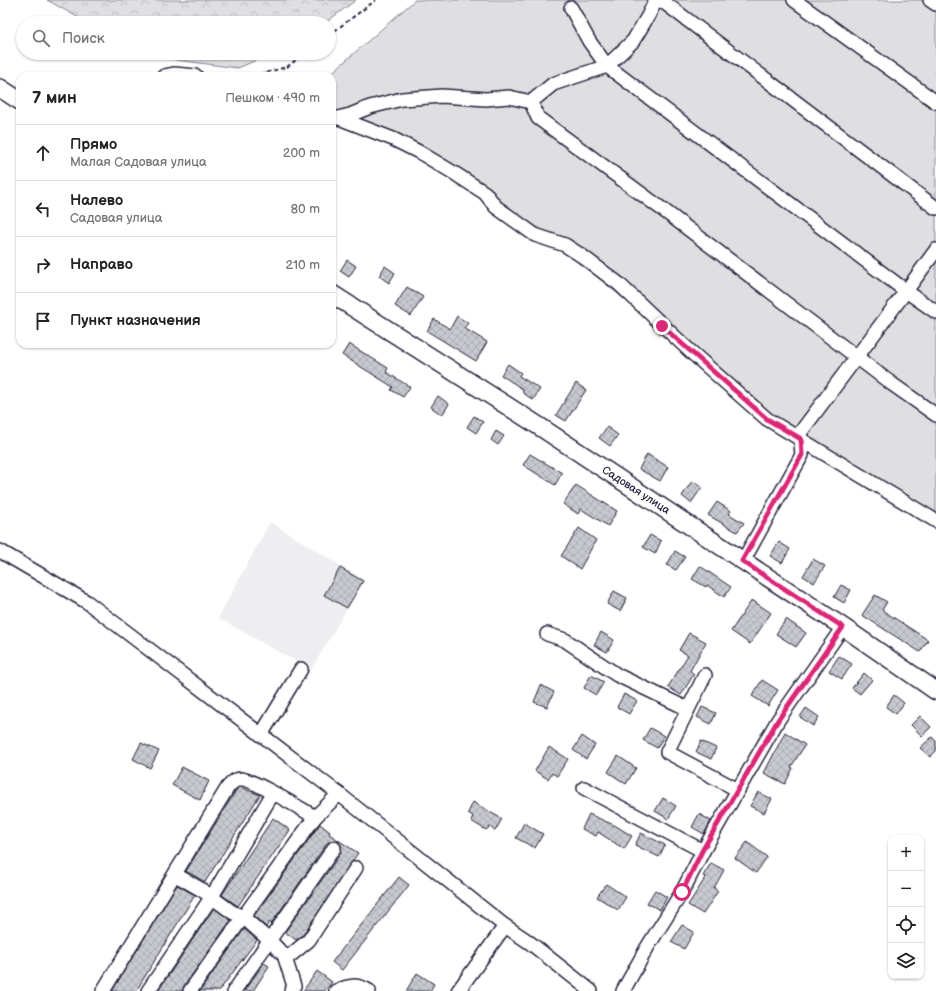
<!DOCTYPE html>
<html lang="ru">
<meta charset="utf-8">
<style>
:root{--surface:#fff;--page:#f6f6f6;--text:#222;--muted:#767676;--line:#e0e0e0}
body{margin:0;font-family:"Balsamiq Sans",sans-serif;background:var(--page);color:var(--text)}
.controls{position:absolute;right:12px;bottom:12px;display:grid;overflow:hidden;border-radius:8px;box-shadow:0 1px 3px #0004}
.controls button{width:36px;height:36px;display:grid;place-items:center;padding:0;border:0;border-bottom:1px solid var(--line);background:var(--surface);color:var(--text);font:20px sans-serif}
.stop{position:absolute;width:12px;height:12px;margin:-9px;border:3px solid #db2777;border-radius:50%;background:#fff}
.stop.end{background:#db2777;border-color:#fff;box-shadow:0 1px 4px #0008}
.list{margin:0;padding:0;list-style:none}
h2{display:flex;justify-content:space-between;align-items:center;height:52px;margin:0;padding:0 16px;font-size:17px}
h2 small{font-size:13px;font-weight:400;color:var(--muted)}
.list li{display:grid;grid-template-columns:26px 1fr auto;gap:12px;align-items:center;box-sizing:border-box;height:56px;padding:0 16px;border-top:1px solid var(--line)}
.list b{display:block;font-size:15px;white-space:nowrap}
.list p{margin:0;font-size:13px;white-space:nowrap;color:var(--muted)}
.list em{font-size:13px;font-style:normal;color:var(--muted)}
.icon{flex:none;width:22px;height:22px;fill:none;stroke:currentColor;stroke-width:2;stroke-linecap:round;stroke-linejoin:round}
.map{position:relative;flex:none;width:936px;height:991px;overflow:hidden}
.search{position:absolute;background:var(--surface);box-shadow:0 1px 3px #0004;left:16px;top:16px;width:320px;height:44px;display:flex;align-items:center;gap:10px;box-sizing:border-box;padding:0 14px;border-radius:22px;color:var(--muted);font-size:15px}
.panel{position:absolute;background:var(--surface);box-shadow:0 1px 3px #0004;left:16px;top:72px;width:320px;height:276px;border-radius:12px}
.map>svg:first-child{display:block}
.built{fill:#eeeef1}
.forest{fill:url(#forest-crowns);stroke:#80808e}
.garden{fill:#dfdfe2;stroke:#80808e}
.building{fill:url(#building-cross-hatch);stroke:#22223b}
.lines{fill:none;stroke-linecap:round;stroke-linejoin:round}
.minor-casing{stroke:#22223b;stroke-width:16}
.major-casing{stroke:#22223b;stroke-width:20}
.path{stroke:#22223b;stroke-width:2;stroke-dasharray:4 3;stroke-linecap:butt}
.minor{stroke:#fff;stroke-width:13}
.major{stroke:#fff;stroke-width:17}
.route{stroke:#db2777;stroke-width:5}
.labels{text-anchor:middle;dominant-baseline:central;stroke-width:3;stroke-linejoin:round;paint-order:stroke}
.street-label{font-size:11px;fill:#22223b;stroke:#fff}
</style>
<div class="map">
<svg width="936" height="991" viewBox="0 0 936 991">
<defs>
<pattern id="forest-crowns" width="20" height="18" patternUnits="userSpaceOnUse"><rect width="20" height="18" fill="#dfdfe2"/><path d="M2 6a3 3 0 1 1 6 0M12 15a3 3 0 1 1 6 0" fill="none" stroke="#bfbfc3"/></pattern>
<pattern id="building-cross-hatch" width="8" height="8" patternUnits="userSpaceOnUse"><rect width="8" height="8" fill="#c8c8cf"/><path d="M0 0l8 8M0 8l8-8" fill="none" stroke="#acacb3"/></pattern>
</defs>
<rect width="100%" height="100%" fill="#fff"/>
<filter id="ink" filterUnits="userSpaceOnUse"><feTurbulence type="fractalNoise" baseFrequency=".025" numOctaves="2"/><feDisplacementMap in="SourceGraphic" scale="8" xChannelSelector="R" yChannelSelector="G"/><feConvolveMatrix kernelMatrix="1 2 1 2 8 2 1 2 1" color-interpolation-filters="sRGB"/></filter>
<g filter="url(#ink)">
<polygon class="built" points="270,522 364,580 311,670 218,618"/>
<g class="forest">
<polygon points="47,0 356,0 325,23 88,23"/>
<polygon points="153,53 273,53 238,68 176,60"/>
</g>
<polygon class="garden" points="415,0 936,0 936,527 771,427 641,313 572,256 455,177 380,135 332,121 332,76 328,76"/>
<g class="building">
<polygon points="347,260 356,266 349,277 340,271"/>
<polygon points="385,266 395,273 389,283 379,276"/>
<polygon points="407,287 423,297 411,316 395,306"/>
<polygon points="457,316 468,323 464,328 487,342 476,361 427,331 434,319 450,329"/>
<polygon points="349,344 388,368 386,372 410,387 403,397 391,390 393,387 342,355"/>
<polygon points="508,364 521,373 519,376 540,389 533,400 522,392 524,390 501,375"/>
<polygon points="576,383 586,390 566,421 556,415"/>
<polygon points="438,396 449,404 442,415 431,407"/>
<polygon points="474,416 483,422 476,433 467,427"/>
<polygon points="607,427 618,435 610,446 599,438"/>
<polygon points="496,431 504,436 498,445 491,440"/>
<polygon points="530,454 562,473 555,485 523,465"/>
<polygon points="647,454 668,467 660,481 639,469"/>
<polygon points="692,481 702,487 691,503 682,496"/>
<polygon points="576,485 617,511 608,526 581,509 578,514 563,504"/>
<polygon points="717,502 731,511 729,514 744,523 737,532 708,515"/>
<polygon points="579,528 596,540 580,569 561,556"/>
<polygon points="650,535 661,541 655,554 643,547"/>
<polygon points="779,542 790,549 782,563 770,556"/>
<polygon points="675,551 685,557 676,570 667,565"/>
<polygon points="813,559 825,566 814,583 803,576"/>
<polygon points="700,566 731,587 724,597 707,585 706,587 692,579"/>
<polygon points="340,568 363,581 347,608 324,595"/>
<polygon points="841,585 851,590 844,603 834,597"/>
<polygon points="614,591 627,598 620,611 607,604"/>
<polygon points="875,595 887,602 882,610 928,640 920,652 862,615"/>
<polygon points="752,600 771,613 750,644 731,631"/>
<polygon points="786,619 806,633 796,647 776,634"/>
<polygon points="601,632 614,640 607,652 594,645"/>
<polygon points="689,633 706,642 690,671 694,674 681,695 668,687 688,655 679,650"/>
<polygon points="839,656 852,664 842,679 829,671"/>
<polygon points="864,673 872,680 860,694 852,688"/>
<polygon points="591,675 604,682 596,695 584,688"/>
<polygon points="762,680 778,690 768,706 752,696"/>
<polygon points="541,685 554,692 547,707 534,702"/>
<polygon points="624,694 637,701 629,714 617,707"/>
<polygon points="894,695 904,703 896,714 886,707"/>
<polygon points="702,707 716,713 711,724 697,717"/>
<polygon points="806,708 819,717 813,726 800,717"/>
<polygon points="920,716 931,727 922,736 911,725"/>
<polygon points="650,728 664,736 657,748 643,740"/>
<polygon points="785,732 805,745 791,767 793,768 785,784 764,773"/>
<polygon points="582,736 595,745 586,759 573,750"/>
<polygon points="932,737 936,741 936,751 930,757 920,748"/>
<polygon points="701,741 716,748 711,759 696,752"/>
<polygon points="141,743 159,751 150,768 133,759"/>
<polygon points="549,747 568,759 557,776 552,773 548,779 535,771"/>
<polygon points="618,756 636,768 626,784 608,772"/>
<polygon points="182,767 209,781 200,800 172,785"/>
<polygon points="240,787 260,795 205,882 186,871 237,789"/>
<polygon points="758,792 772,799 764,813 750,806"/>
<polygon points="663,798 676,806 668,819 655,811"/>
<polygon points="473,802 502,819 495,831 490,827 486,830 471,821 473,816 468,813"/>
<polygon points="589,814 616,826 632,836 624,849 598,832 596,836 582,829"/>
<polygon points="699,814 711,821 704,834 692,827"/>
<polygon points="273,818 290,830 238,906 222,895"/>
<polygon points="524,823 543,834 535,848 516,838"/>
<polygon points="320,824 330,832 329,834 358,853 303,935 296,940 285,932 341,853 341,845 338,841 331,841 327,843 271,924 269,922 266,927 254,916"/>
<polygon points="641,833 665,845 659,857 635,845"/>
<polygon points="747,842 767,857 756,873 735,858"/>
<polygon points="711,863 724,870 714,888 718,891 703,914 688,905 706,877 703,876"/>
<polygon points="399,877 409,885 342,970 332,962"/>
<polygon points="606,884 626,897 618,910 597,897"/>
<polygon points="177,885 195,895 136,991 112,991"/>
<polygon points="655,890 667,897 660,910 647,903"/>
<polygon points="214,908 231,920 184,986 182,991 158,991"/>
<polygon points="682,925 694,932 684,949 671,942"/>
<polygon points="244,929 257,940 219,991 200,991"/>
<polygon points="264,963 269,966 253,991 244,991"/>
<polygon points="317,971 332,982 325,991 303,991"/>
<polygon points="417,973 434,984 430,991 406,991"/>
</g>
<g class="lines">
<g class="minor-casing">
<g id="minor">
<polyline points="661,0 936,208"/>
<polyline points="794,0 936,102"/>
<polyline points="930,0 936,4"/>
<polyline points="571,8 589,41 607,66 906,291 936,250"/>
<polyline points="164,76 174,74 196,76"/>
<polyline points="531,102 538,118 662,209 892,384 936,415"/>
<polyline points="338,118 350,115 370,107 402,99 442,96 486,99 509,97 531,102 553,84 607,66 633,41 648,16 656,0"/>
<polyline points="339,118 393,139 419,152 454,173 485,193 496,207 535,235 565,245 582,256 619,284 691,352 767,419 936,521"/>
<polyline points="0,551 87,602 339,794 505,926 529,942 591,991"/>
<polyline points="743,561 802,455 800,433 906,291 936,312"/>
<polyline points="547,634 565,640 617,675 688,709"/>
<polyline points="705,675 667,752 738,790"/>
<polyline points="261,735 301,669"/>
<polyline points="584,788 703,851"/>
<polyline points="176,875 202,890 232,912 243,917 269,940 284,955 294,986 291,991"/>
<polyline points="286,959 309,940 356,868"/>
<path d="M103,991l125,-204c4,-4 7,-8 13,-8 10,-1 62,31 74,38"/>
<polyline points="148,991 211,898 273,793"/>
<polyline points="190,991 315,817 339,794"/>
<polyline points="234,991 334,848"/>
<path d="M336,991c13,-6 21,-7 33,0"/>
<polyline points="458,991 505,926"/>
<polyline points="623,991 648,946 682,892 703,851 778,720 843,627"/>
</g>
</g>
<g class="major-casing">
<g id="major">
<polyline points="0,88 20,101"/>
<polyline points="332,294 545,430 843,627 936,691"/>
</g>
</g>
<g class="path">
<polyline points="329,35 376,0"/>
<polyline points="253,76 287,67 305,53"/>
</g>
<use href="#minor" class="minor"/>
<use href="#major" class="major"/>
</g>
</g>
<g class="lines" filter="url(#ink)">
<polyline class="route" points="662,326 767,419 801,439 802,455 742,561 843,627 778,720 702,851 682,892"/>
</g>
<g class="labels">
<g class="street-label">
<text transform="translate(636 490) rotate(33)">Садовая улица</text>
</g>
</g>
</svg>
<div class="controls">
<button>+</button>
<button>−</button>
<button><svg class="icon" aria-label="locate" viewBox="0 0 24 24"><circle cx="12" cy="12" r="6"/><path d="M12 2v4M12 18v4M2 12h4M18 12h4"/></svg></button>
<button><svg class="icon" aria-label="layers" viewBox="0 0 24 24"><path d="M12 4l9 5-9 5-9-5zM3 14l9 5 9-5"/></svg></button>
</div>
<div class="stop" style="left:682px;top:892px"></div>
<div class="stop end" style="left:662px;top:326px"></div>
<div class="search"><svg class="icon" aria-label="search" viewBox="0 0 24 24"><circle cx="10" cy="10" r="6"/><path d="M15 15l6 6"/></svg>Поиск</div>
<section class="panel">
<h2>7 мин<small>Пешком · 490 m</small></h2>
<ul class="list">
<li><svg class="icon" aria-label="ahead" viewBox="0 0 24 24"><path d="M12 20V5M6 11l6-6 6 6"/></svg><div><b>Прямо</b><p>Малая Садовая улица</p></div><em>200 m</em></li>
<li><svg class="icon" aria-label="left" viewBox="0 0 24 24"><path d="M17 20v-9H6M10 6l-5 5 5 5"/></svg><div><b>Налево</b><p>Садовая улица</p></div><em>80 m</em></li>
<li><svg class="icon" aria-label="right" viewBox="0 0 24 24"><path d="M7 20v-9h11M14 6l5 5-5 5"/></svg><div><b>Направо</b></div><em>210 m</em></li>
<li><svg class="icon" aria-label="arrive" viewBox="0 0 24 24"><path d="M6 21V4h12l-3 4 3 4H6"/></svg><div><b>Пункт назначения</b></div></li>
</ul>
</section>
</div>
